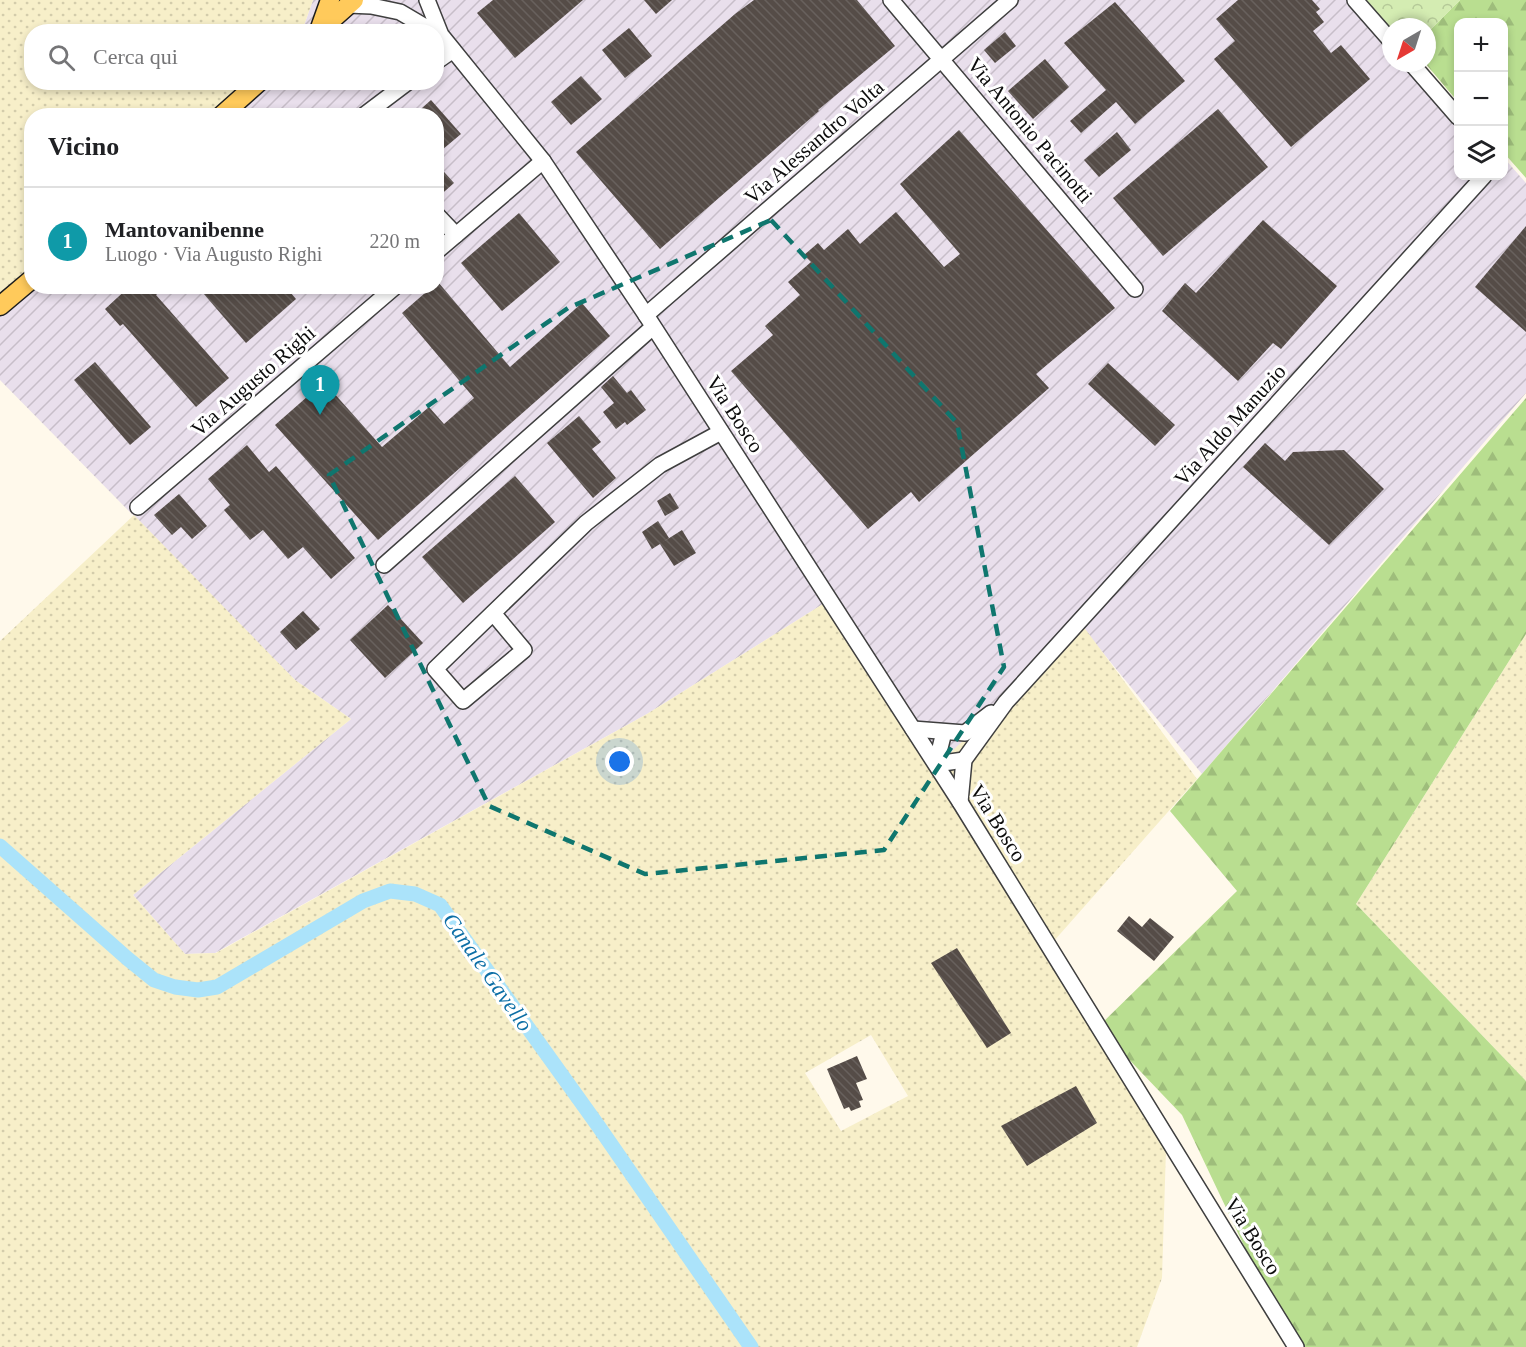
<!DOCTYPE html>
<html lang="it">
<meta charset="utf-8">
<style>
:root{--surface:#fff;--page:#f6f6f6;--text:#202124;--muted:#757577;--line:#e0e0e0;--accent:#c51b30}
body{margin:0;font-family:"Times New Roman",serif;background:var(--page);color:var(--text)}
.controls{position:absolute;right:18px;top:18px;display:grid;overflow:hidden;border-radius:12px;box-shadow:0 3px 9px #0003}
.controls button{width:54px;height:54px;display:grid;place-items:center;padding:0;border:0;border-bottom:2px solid var(--line);background:var(--surface);color:var(--text);font:30px sans-serif}
.compass{position:absolute;left:1382px;top:18px;width:54px;height:54px;border-radius:50%;background:var(--surface);box-shadow:0 3px 9px #0003;rotate:219deg}
.you{position:absolute;left:620px;top:762px;width:21px;height:21px;margin:-15px;border:4px solid #fff;border-radius:50%;background:#1a73e8;box-shadow:0 0 0 9px #1a73e833}
.badge{display:grid;place-items:center;width:39px;height:39px;border-radius:50%;background:var(--accent);color:#fff;font-size:20px;font-weight:700}
.pin{position:absolute;translate:-50% -50px;filter:drop-shadow(0 2px 3px #0008)}
.pin::after{content:'';position:absolute;top:32px;width:21px;height:18px;background:inherit;clip-path:polygon(0 0,100% 0,50% 100%)}
.list{margin:0;padding:0;list-style:none}
h2{display:flex;justify-content:space-between;align-items:center;height:78px;margin:0;padding:0 24px;font-size:26px}
h2 small{font-size:20px;font-weight:400;color:var(--muted)}
.list li{display:grid;grid-template-columns:39px 1fr auto;gap:18px;align-items:center;box-sizing:border-box;height:108px;padding:0 24px;border-top:2px solid var(--line)}
.list b{display:block;font-size:22px;white-space:nowrap}
.list p{margin:0;font-size:20px;white-space:nowrap;color:var(--muted)}
.list em{font-size:20px;font-style:normal;color:var(--muted)}
.icon{flex:none;width:33px;height:33px;fill:none;stroke:currentColor;stroke-width:2;stroke-linecap:round;stroke-linejoin:round}
.map{position:relative;flex:none;width:1526px;height:1347px;overflow:hidden}
.search{position:absolute;background:var(--surface);box-shadow:0 3px 9px #0003;left:24px;top:24px;width:420px;height:66px;display:flex;align-items:center;gap:15px;box-sizing:border-box;padding:0 21px;border-radius:24px;color:var(--muted);font-size:22px}
.panel{position:absolute;background:var(--surface);box-shadow:0 3px 9px #0003;left:24px;top:108px;width:420px;height:186px;border-radius:24px}
.map>svg:first-child{display:block}
.industrial{fill:url(#industrial-furrows)}
.farmland{fill:url(#farmland-dots);fill-rule:evenodd}
.forest{fill:url(#forest-firs)}
.park{fill:url(#park-crowns)}
.lines{fill:none;stroke-linecap:round;stroke-linejoin:round}
.canal{stroke:#abe3fa;stroke-width:15}
.building{fill:url(#building-back-hatch)}
.minor-casing{stroke:#3f3f3f;stroke-width:18}
.major-casing{stroke:#1d1d1d;stroke-width:21}
.minor{stroke:#fff;stroke-width:15}
.major{stroke:#ffca5b;stroke-width:18}
.marked{fill:none;stroke:#0f766e;stroke-width:4.5;stroke-dasharray:12 8;stroke-linejoin:round}
.labels{text-anchor:middle;dominant-baseline:central;stroke-width:6;stroke-linejoin:round;paint-order:stroke}
.street-label{font-size:21px;fill:#0c0c0c;stroke:#fff}
.water-label{font-size:22px;font-style:italic;fill:#0d6fa6;stroke:#fff}
</style>
<div class="map">
<svg width="1526" height="1347" viewBox="0 0 1526 1347">
<defs>
<pattern id="industrial-furrows" width="10" height="10" patternUnits="userSpaceOnUse" patternTransform="scale(1.5)"><rect width="10" height="10" fill="#e9dfec"/><path d="M-1 1l2-2M0 10L10 0M9 11l2-2" fill="none" stroke="#c7bec9"/></pattern>
<pattern id="farmland-dots" width="8" height="8" patternUnits="userSpaceOnUse" patternTransform="scale(1.5)"><rect width="8" height="8" fill="#f7efc9"/><path d="M2 2h.1M6 6h.1" fill="none" stroke="#d3ccab" stroke-width="1.8" stroke-linecap="round"/></pattern>
<pattern id="forest-firs" width="22" height="20" patternUnits="userSpaceOnUse" patternTransform="scale(1.5)"><rect width="22" height="20" fill="#b9de90"/><path d="M5 1l3.5 6h-7zM16 11l3.5 6h-7z" fill="#9ebd7b"/></pattern>
<pattern id="park-crowns" width="20" height="18" patternUnits="userSpaceOnUse" patternTransform="scale(1.5)"><rect width="20" height="18" fill="#d4ecb2"/><path d="M2 6a3 3 0 1 1 6 0M12 15a3 3 0 1 1 6 0" fill="none" stroke="#b5c998"/></pattern>
<pattern id="building-back-hatch" width="6" height="6" patternUnits="userSpaceOnUse" patternTransform="scale(1.5)"><rect width="6" height="6" fill="#554c47"/><path d="M-1 5l2 2M0 0l6 6M5-1l2 2" fill="none" stroke="#68615d"/></pattern>
</defs>
<rect width="100%" height="100%" fill="#fff9eb"/>
<polygon class="industrial" points="313,0 1364,0 1391,32 1391,63 1418,63 1458,108 1458,176 1504,176 1504,158 1526,183 1526,393 1202,774 1081,626 939,765 823,604 647,714 215,953 185,954 133,895 351,719 295,680 0,380 0,310 32,286 436,286 436,116 226,115 264,83 436,82 436,32 302,31"/>
<g class="farmland">
<polygon points="0,0 313,0 302,31 32,32 32,82 264,83 226,115 32,116 31,283 0,310"/>
<path d="M134,515l161,165 56,39 -218,176 52,59 31,-1 431,-239 176,-110 116,160 142,-138h2l114,153 -144,163 113,207 -4,129 -25,69h-1137v-706zM871,1035l37,61 -67,35 -36,-58z"/>
<polygon points="1526,634 1526,1081 1356,904"/>
</g>
<g class="forest">
<polygon points="1460,0 1526,0 1526,178 1504,153 1504,22 1458,22 1458,102 1425,63 1427,63 1427,33"/>
<polygon points="1526,398 1526,634 1356,904 1526,1081 1526,1347 1292,1347 1182,1115 1098,1027 1237,891 1170,811"/>
</g>
<polygon class="park" points="1364,0 1460,0 1427,33 1427,27 1391,27 1391,32"/>
<g class="lines">
<polyline class="canal" points="0,846 128,959 154,980 175,987 198,990 217,987 363,901 390,891 415,894 440,905 599,1127 751,1347"/>
</g>
<g class="building">
<polygon points="493,0 583,0 515,58 477,13"/>
<polygon points="644,0 672,0 656,14"/>
<polygon points="754,0 857,0 895,46 818,110 819,111 660,249 576,152 735,14"/>
<polygon points="1238,0 1312,0 1320,9 1316,12 1324,22 1313,31 1331,53 1341,45 1370,79 1291,147 1214,59 1235,41 1216,19"/>
<polygon points="1115,2 1185,81 1135,124 1116,102 1081,133 1070,121 1106,90 1064,43"/>
<polygon points="629,28 652,56 625,78 602,50"/>
<polygon points="1005,32 1016,46 995,63 984,50"/>
<polygon points="1045,59 1069,87 1033,119 1008,91"/>
<polygon points="581,76 602,99 571,125 551,102"/>
<polygon points="431,100 461,134 436,155 436,116 413,116"/>
<polygon points="1218,109 1268,167 1163,256 1113,198"/>
<polygon points="959,130 1115,308 1036,374 1049,388 919,502 911,492 868,529 731,371 773,335 765,326 800,295 788,282 811,262 804,255 818,243 824,250 848,229 860,244 896,212 944,267 960,254 900,184"/>
<polygon points="1117,132 1131,150 1099,177 1084,160"/>
<polygon points="436,163 454,183 436,199"/>
<polygon points="519,213 560,262 502,311 461,263"/>
<polygon points="1263,220 1337,286 1281,349 1273,343 1238,381 1162,311 1185,283 1196,293"/>
<polygon points="1526,226 1526,332 1475,287"/>
<polygon points="438,282 510,367 582,303 610,336 378,540 275,425 324,382 382,447 429,407 444,424 474,398 402,313 433,286 436,286"/>
<polygon points="130,286 152,286 158,293 156,295 229,378 196,407 123,324 120,326 105,309"/>
<polygon points="197,286 285,286 296,299 246,343"/>
<polygon points="95,362 151,427 130,445 74,380"/>
<polygon points="1108,363 1175,425 1155,446 1088,384"/>
<polygon points="613,376 627,393 631,390 646,410 627,425 625,422 616,429 603,412 614,403 601,387"/>
<polygon points="579,416 601,442 592,449 616,478 593,498 547,443"/>
<polygon points="1265,443 1285,461 1293,452 1344,450 1384,489 1329,545 1243,467"/>
<polygon points="247,445 269,472 276,466 355,558 331,579 303,547 288,559 263,530 250,540 224,510 230,505 208,479"/>
<polygon points="515,476 555,522 463,603 422,557"/>
<polygon points="670,493 679,508 665,516 657,501"/>
<polygon points="179,494 207,526 192,539 181,527 172,535 154,515"/>
<polygon points="658,521 669,538 663,542 682,530 696,553 674,566 660,544 652,549 642,532"/>
<polygon points="388,605 423,643 385,678 350,640"/>
<polygon points="303,611 320,629 296,650 280,632"/>
<polygon points="1129,916 1142,927 1150,918 1174,937 1154,961 1117,931"/>
<polygon points="957,948 1011,1033 987,1048 931,963"/>
<polygon points="857,1056 867,1079 856,1083 863,1100 859,1101 861,1107 851,1111 849,1107 844,1109 827,1069"/>
<polygon points="1076,1086 1097,1123 1027,1166 1001,1126"/>
</g>
<g class="lines">
<g class="minor-casing">
<g id="minor">
<polyline points="427,0 441,35 543,161 646,315 960,802 1296,1347"/>
<polyline points="891,0 1135,289"/>
<polyline points="1355,0 1391,41"/>
<polyline points="348,5 371,6 400,12 434,32"/>
<polyline points="436,62 453,50"/>
<polyline points="1411,63 1458,117"/>
<polyline points="363,116 408,82"/>
<polyline points="436,214 456,235"/>
<polyline points="436,252 543,161"/>
<polyline points="646,315 1010,0"/>
<polyline points="138,507 396,286"/>
<polyline points="384,565 653,327"/>
<polyline points="493,613 524,650 463,701 435,669 586,523 660,465 721,432"/>
<polyline points="913,729 965,733 991,713"/>
<polyline points="944,732 936,764 964,760"/>
<polyline points="960,802 964,760 1006,702 1484,176"/>
</g>
</g>
<g class="major-casing">
<g id="major">
<polyline points="320,28 330,0"/>
<polyline points="318,32 354,0"/>
<polyline points="221,116 259,82"/>
<polyline points="0,306 32,279"/>
</g>
</g>
<use href="#minor" class="minor"/>
<use href="#major" class="major"/>
</g>
<path class="marked" d="M771,220l186,203 47,244 -120,183 -239,24 -156,-68 -160,-331 239,-167z"/>
<g class="labels">
<g class="street-label">
<text transform="translate(1030 130) rotate(50)">Via Antonio Pacinotti</text>
<text transform="translate(814 142) rotate(-41)">Via Alessandro Volta</text>
<text transform="translate(253 381) rotate(-41)">Via Augusto Righi</text>
<text transform="translate(735 414) rotate(57)">Via Bosco</text>
<text transform="translate(1230 425) rotate(-48)">Via Aldo Manuzio</text>
<text transform="translate(998 823) rotate(58)">Via Bosco</text>
<text transform="translate(1253 1236) rotate(58)">Via Bosco</text>
</g>
<g class="water-label">
<text transform="translate(488 972) rotate(55)">Canale Gavello</text>
</g>
</g>
</svg>
<div class="controls">
<button>+</button>
<button>−</button>
<button><svg class="icon" aria-label="layers" viewBox="0 0 24 24"><path d="M12 4l9 5-9 5-9-5zM3 14l9 5 9-5"/></svg></button>
</div>
<svg class="compass" viewBox="-18 -18 36 36"><path d="M0-13l5 13h-10z" fill="#e53935"/><path d="M0 13l5-13h-10z" fill="#757577"/></svg>
<div class="you"></div>
<div class="pin badge" style="left:320px;top:415px;background:#0f9aa8">1</div>
<div class="search"><svg class="icon" aria-label="search" viewBox="0 0 24 24"><circle cx="10" cy="10" r="6"/><path d="M15 15l6 6"/></svg>Cerca qui</div>
<section class="panel">
<h2>Vicino<small></small></h2>
<ul class="list">
<li><span class="badge" style="background:#0f9aa8">1</span><div><b>Mantovanibenne</b><p>Luogo · Via Augusto Righi</p></div><em>220 m</em></li>
</ul>
</section>
</div>
